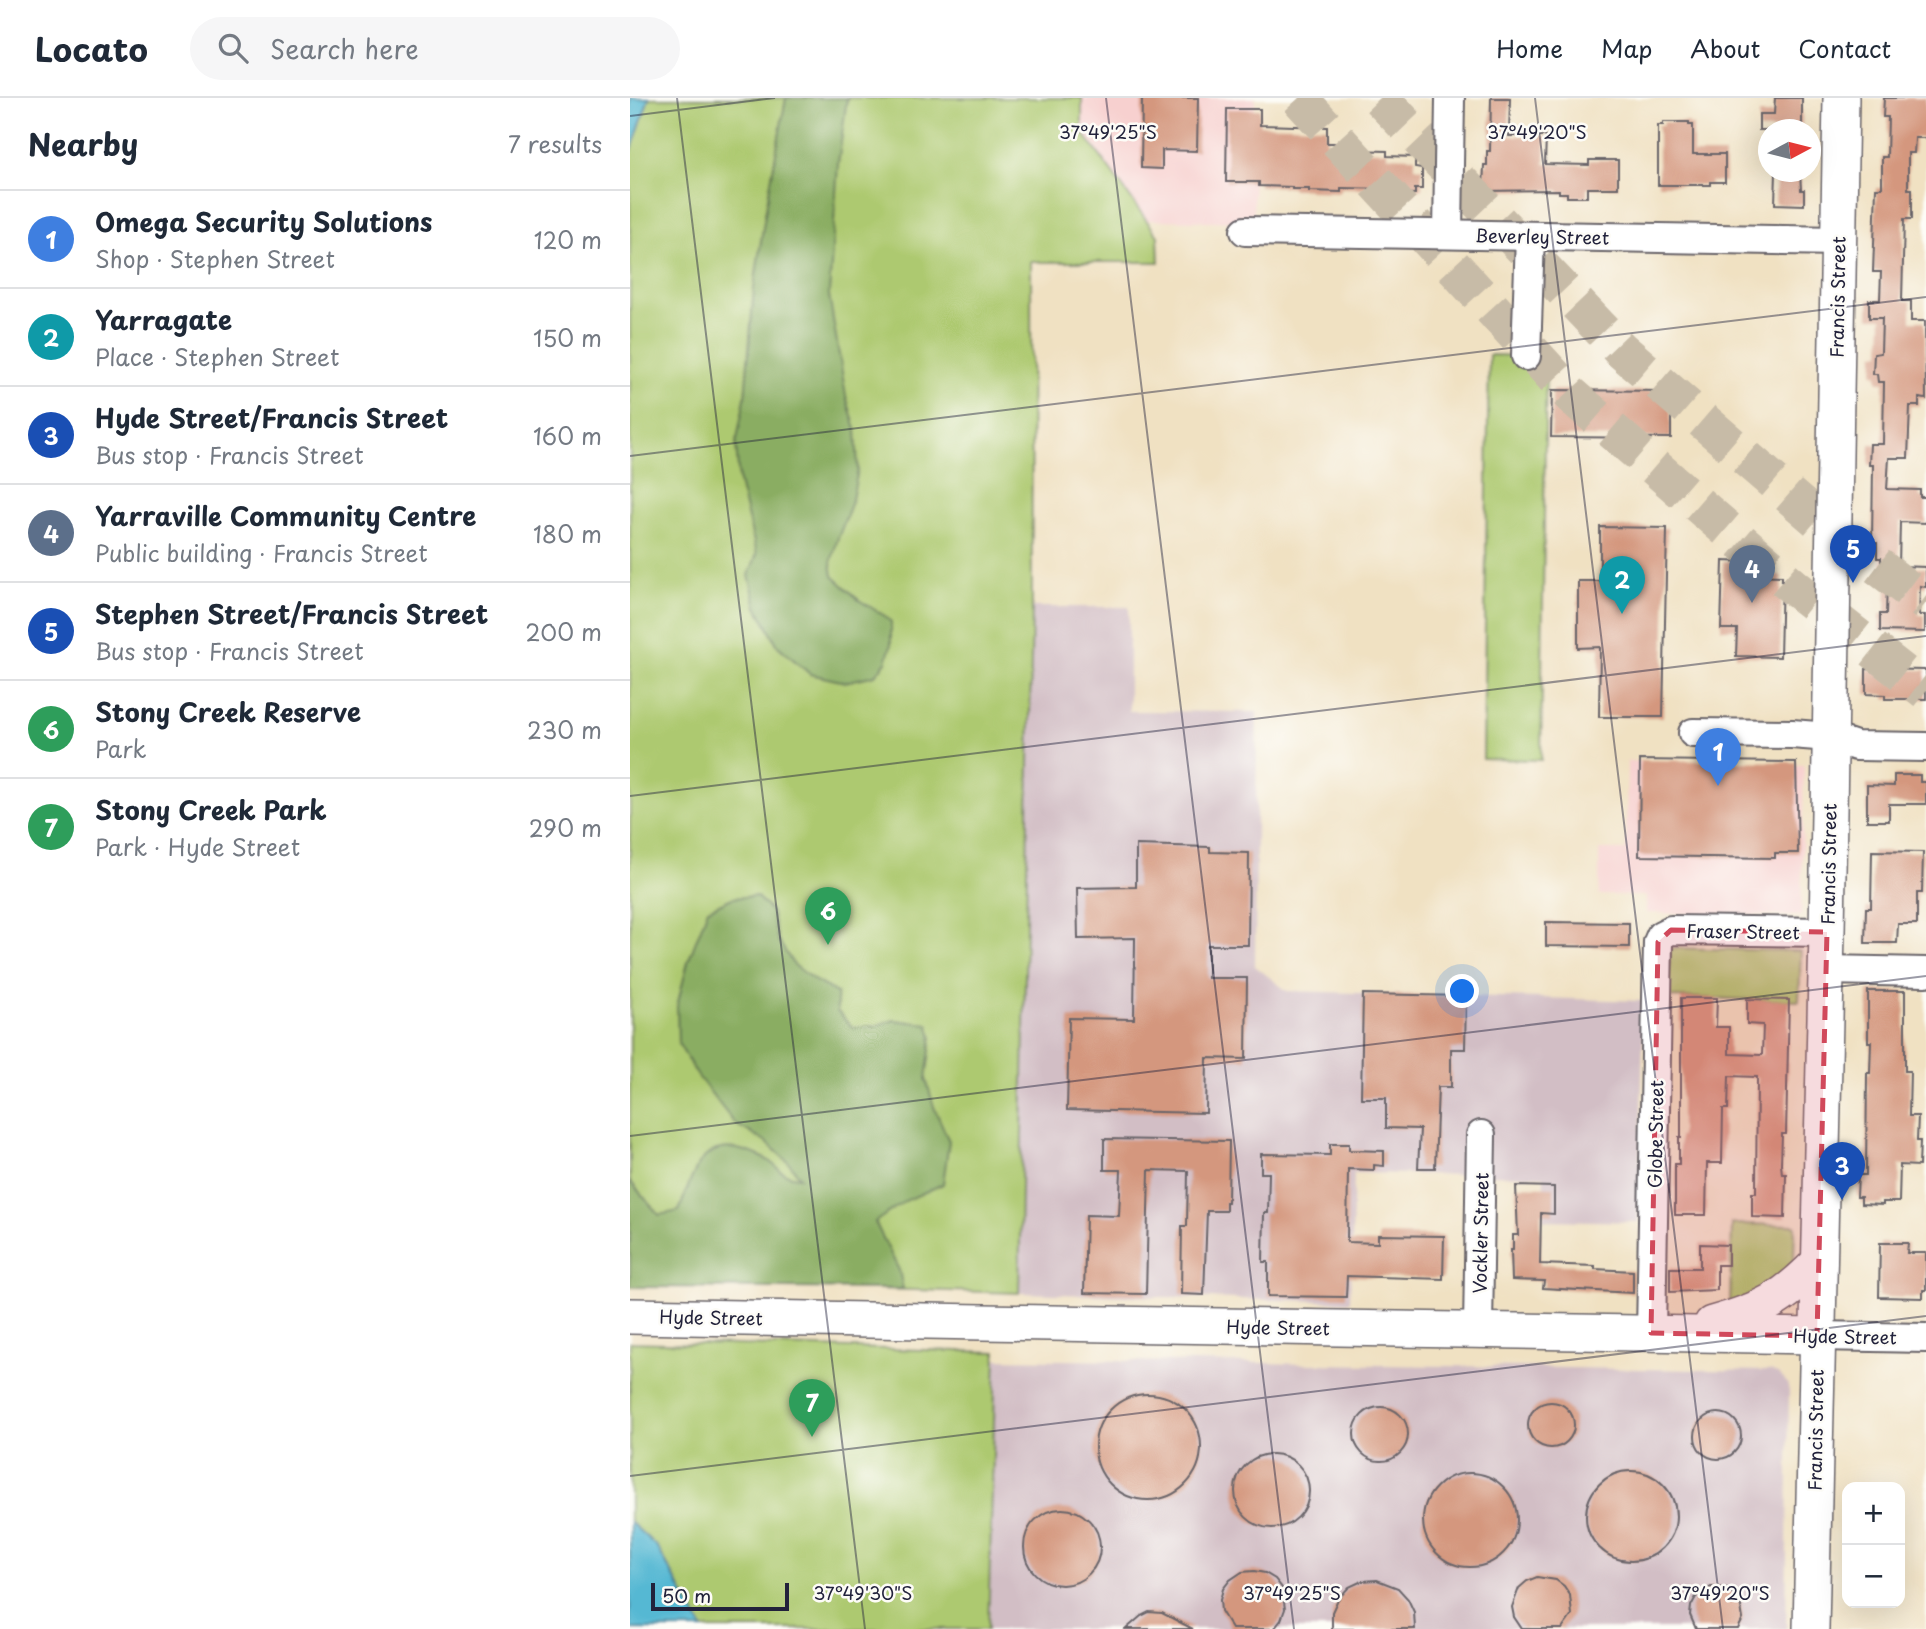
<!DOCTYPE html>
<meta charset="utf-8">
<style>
:root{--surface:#fff;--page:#f6f6f7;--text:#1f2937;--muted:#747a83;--line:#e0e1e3;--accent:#d1495b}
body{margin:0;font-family:"Playpen Sans",sans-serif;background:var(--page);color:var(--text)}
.controls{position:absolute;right:21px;bottom:21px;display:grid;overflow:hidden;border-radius:14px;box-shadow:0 7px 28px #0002}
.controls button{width:63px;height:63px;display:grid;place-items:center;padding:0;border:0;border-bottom:2px solid var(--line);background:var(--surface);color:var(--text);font:35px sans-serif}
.compass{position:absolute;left:1128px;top:21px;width:63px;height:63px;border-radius:50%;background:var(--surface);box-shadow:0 7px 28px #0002;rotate:83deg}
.scale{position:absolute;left:21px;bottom:18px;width:138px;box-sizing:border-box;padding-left:7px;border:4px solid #22223b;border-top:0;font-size:19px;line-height:24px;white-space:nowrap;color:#22223b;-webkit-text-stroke:5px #fdfcf7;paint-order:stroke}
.you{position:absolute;left:833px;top:894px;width:24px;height:24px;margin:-18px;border:5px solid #fff;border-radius:50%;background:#1a73e8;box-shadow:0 0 0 10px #1a73e833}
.badge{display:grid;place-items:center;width:46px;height:46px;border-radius:50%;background:var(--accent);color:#fff;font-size:23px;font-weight:700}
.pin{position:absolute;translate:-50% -58px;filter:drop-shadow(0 2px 4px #0008)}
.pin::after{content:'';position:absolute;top:37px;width:24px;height:21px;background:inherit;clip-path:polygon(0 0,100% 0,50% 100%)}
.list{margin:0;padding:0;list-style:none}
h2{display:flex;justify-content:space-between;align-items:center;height:91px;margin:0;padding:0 28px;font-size:30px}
h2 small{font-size:23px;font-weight:400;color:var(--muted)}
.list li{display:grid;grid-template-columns:46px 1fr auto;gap:21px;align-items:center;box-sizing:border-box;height:98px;padding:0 28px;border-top:2px solid var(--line)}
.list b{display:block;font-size:26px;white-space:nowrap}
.list p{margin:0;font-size:23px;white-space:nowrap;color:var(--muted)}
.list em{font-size:23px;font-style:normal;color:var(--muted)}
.icon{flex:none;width:38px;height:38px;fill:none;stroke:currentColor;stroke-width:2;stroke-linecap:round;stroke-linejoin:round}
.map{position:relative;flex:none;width:1296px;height:1531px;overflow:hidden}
header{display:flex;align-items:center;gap:42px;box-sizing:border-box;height:98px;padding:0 35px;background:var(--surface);border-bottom:2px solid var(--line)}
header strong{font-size:33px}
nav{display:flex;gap:38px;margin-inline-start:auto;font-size:24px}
.search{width:490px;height:63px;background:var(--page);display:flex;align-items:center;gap:18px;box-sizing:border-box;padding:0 24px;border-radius:38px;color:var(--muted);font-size:26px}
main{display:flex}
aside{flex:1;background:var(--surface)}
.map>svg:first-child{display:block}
.built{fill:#f7d0cf}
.industrial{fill:#d2bec5}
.green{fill:#adc96f;stroke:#687655;stroke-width:2}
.forest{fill:#8aad62;stroke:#56684e;stroke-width:2}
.water{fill:#54b8d3;stroke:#3b6d87;stroke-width:2}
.building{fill:#d4977e}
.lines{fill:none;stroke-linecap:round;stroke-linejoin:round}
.highway-tunnel{stroke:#c7bba7;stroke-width:38;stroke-dasharray:38 19;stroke-linecap:butt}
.minor-casing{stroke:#6a656a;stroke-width:32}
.major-casing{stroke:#6a656a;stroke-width:38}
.minor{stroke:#fff;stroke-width:28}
.major{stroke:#fff;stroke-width:35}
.marked{fill:#d1495b;fill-opacity:0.2;stroke:#d1495b;stroke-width:5;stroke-dasharray:14 9;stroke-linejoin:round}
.ticks{fill:none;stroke:#22223b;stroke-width:2;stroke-opacity:0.45}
.labels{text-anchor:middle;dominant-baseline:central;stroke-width:5;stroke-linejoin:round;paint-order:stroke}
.street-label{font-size:18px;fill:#22223b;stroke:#fdfcf7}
.ticks-label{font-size:18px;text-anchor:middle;fill:#22223b;stroke:#fdfcf7;stroke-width:5;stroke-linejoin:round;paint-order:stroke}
</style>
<header>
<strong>Locato</strong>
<div class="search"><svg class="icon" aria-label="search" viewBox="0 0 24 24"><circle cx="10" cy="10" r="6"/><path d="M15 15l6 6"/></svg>Search here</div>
<nav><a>Home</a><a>Map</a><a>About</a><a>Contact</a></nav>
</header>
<main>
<aside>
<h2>Nearby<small>7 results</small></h2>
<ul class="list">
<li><span class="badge" style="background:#3f7fe0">1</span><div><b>Omega Security Solutions</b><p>Shop · Stephen Street</p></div><em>120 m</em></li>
<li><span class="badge" style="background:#0f9aa8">2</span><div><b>Yarragate</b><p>Place · Stephen Street</p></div><em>150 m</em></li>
<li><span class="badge" style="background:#1a4fb4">3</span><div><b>Hyde Street/Francis Street</b><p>Bus stop · Francis Street</p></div><em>160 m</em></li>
<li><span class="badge" style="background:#5c6f8a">4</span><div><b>Yarraville Community Centre</b><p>Public building · Francis Street</p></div><em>180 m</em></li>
<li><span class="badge" style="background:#1a4fb4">5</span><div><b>Stephen Street/Francis Street</b><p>Bus stop · Francis Street</p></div><em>200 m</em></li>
<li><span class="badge" style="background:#2e9e5b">6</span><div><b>Stony Creek Reserve</b><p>Park</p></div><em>230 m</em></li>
<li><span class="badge" style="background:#2e9e5b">7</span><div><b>Stony Creek Park</b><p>Park · Hyde Street</p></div><em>290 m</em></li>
</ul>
</aside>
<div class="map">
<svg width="1296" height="1531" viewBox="0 0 1296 1531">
<rect width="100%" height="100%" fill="#fdfcf7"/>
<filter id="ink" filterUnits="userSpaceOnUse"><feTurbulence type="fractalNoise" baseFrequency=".0143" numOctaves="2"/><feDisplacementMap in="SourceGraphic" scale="14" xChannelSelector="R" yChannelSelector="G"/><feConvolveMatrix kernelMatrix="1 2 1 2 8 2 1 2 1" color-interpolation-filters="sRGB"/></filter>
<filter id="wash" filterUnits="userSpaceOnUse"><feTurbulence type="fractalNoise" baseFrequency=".00686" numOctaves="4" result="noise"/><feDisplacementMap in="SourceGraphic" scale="28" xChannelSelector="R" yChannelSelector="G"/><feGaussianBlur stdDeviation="1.57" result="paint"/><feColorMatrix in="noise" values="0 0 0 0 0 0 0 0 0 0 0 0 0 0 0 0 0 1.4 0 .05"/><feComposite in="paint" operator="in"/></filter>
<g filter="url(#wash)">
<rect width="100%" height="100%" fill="#f0e1c2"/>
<g class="built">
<polygon points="452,0 625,0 623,124 517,122 452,33"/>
<polygon points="997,663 1174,667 1171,818 1016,815 1016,798 969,797 969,752 996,752"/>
</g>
<g class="industrial">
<polygon points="402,509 499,509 499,613 627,614 625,868 657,893 1014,903 1008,1124 913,1122 914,1078 724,1075 720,1204 389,1195"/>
<polygon points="366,1261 1140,1273 1150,1277 1157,1285 1159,1293 1156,1531 359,1531"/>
</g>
<g class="green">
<polygon points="0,0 452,0 452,33 528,138 529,164 401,164 402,509 389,1195 0,1184"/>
<polygon points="859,257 916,258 911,662 853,661"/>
<polygon points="1040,850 1171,853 1169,903 1038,899"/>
<polygon points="1102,1126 1165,1127 1164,1162 1145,1185 1100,1207"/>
<polygon points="0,1244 366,1254 358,1531 73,1531 27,1449 0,1424"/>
</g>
<g class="forest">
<polygon points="156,0 217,0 208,66 199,197 216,298 226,331 228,372 221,406 207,443 201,465 203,478 229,502 255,518 261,524 261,547 256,564 245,577 215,584 180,576 148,548 127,509 119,477 127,456 109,385 106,346 115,300 124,190 135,116"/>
<path d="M126,798l15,15 7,29 15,24 22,17 22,12v18l15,16 23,-1 19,-6 34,4 4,12 -6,43 8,28 15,34 -6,43 -38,17 -30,21 24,48 4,19 -273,-2v-106l29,34 20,-4c17,-46 25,-80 83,-54 18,8 14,18 38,20l-12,-15 -23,-21 -30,-17 -38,-49 -19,-32 -1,-37 11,-44 20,-53 24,-11z"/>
</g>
<g class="water">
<polygon points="0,0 19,0 0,57"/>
<polygon points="0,1424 27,1449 73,1531 0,1531"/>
</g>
<g id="blocks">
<g class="building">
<polygon points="512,0 568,0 567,53 532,52 532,71 511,70"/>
<polygon points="861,0 880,0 879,38 916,38 915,66 959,67 959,62 988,62 988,90 957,90 957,99 937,99 937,95 929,95 929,92 853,93 854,67 857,67 857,53 860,53"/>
<polygon points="1145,0 1172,0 1172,32 1129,32 1129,16 1144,16"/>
<polygon points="1254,0 1296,0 1296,40 1285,40 1284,55 1278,55 1278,91 1282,91 1282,121 1274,121 1272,203 1281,203 1281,223 1295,223 1296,301 1289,300 1289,308 1280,308 1278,360 1259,360 1257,391 1290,392 1290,399 1296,399 1296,425 1270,424 1269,468 1296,469 1296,489 1290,488 1289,517 1295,517 1295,534 1250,533 1250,516 1256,516 1257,485 1251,485 1251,460 1247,460 1247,445 1242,445 1243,367 1239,367 1240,346 1253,346 1254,284 1248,284 1247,276 1243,276 1244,256 1251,255 1252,220 1239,220 1239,202 1250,202 1251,174 1243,174 1246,90 1252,90 1252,59 1257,59 1258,19 1253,19"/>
<polygon points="597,11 630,11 630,27 697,29 697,45 722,45 722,52 757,53 757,58 785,59 785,69 792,70 792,91 785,91 785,96 764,95 764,91 711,90 711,94 679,93 679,91 662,91 662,89 629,88 629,84 596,84"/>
<polygon points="1033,24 1059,24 1059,27 1063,27 1063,56 1095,56 1095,84 1080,84 1080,87 1028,87 1028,27 1033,27"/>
<polygon points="1146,74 1170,74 1171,92 1174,92 1174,107 1145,106"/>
<polygon points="922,292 1041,293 1041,340 921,339"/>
<polygon points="970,429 1037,430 1033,619 969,619 970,549 948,550 948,483 970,483"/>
<polygon points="1093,463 1118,464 1118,477 1152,478 1150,559 1106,558 1107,531 1091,531"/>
<polygon points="1236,571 1296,572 1296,601 1255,601 1255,597 1236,596"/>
<polygon points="1010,662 1166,664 1168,755 1145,755 1145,760 1009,758"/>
<polygon points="1264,677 1290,677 1290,684 1296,684 1296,706 1259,706 1259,723 1237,723 1237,687 1264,688"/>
<polygon points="506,747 580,749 580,754 619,755 618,847 578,847 578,880 617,880 616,961 577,960 576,1015 437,1012 439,920 504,921 505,840 448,841 447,790 506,789"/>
<polygon points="1242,753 1293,754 1292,795 1287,795 1287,826 1268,826 1267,845 1235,845 1236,810 1241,810"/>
<polygon points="916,824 999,825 999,849 916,848"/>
<polygon points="1238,893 1275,893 1275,973 1280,973 1279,1018 1288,1018 1287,1043 1290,1043 1289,1068 1270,1067 1269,1104 1253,1104 1253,1107 1231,1106 1231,1099 1227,1099 1228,1077 1236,1077 1237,975 1240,975 1241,944 1238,944"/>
<polygon points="733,896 836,898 835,951 821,951 821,989 808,989 805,1070 788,1070 790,1031 756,1030 756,1000 731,1000"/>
<polygon points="1051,900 1087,900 1086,929 1099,929 1099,956 1132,957 1133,927 1117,926 1117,901 1159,902 1156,1036 1152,1036 1151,1066 1152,1076 1156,1076 1155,1120 1122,1119 1122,1095 1126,1095 1127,979 1099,978 1098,1011 1093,1011 1092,1065 1077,1065 1076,1117 1045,1117 1045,1066 1049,1066 1049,1039 1051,1039"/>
<polygon points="474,1041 599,1043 598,1104 596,1104 596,1113 577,1113 574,1197 551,1196 552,1128 557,1128 558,1073 519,1072 516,1196 454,1195 456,1117 489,1118 491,1072 474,1072"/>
<polygon points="700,1046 719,1046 719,1052 754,1053 754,1068 744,1067 744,1072 718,1071 717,1144 748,1145 748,1137 814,1138 813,1181 717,1178 716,1199 638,1198 638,1164 633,1164 634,1115 638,1115 639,1075 631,1075 631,1056 700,1057"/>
<polygon points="886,1088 924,1089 924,1116 911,1115 910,1166 965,1168 965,1171 1003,1173 1003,1195 913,1190 914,1183 882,1182 881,1152 883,1152 883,1137 888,1137"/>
<polygon points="1250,1145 1278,1145 1277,1155 1296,1155 1296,1192 1293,1192 1293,1200 1249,1199"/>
<polygon points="1070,1146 1098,1147 1098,1167 1087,1167 1087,1192 1040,1194 1040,1170 1070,1170"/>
<circle cx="518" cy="1349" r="53"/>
<circle cx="921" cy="1327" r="23"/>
<circle cx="751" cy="1336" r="27"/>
<circle cx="1088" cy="1338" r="23"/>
<circle cx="642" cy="1393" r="37"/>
<circle cx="1001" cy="1418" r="45"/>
<circle cx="840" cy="1422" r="47"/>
<circle cx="432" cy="1449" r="38"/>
<polygon points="624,1473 635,1475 645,1481 652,1490 655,1511 651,1522 644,1531 602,1531 591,1513 590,1502 593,1491 600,1482 612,1474"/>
<polygon points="907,1479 926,1482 934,1488 940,1497 942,1517 932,1531 892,1531 884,1519 882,1509 889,1490 897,1483"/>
<polygon points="747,1482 768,1490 778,1501 784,1514 785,1531 702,1531 702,1514 708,1501 719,1489 732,1483"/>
<polygon points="1081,1489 1097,1490 1110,1503 1113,1521 1108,1531 1066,1531 1060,1517 1061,1508 1066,1499"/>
<polygon points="519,1514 532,1515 563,1531 496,1531 511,1518"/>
</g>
</g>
</g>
<g filter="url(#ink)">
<use href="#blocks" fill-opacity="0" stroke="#6a656a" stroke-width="2"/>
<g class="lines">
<g class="highway-tunnel">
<polyline points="669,0 941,297 1165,490 1296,593"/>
<polyline points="750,0 990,251 1195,428 1296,505"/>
</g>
<g class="minor-casing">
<g id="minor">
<polyline points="615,133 1208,143"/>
<polyline points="818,136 820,0"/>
<polyline points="896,258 900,138"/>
<polyline points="1063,635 1162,636 1199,639 1226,648 1296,649"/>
<polyline points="1196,872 1296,874"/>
<polyline points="848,1232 851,1037"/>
<polyline points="1021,1235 1028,844 1031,837 1041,832 1197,834"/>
<polyline points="1187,1238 1296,1240"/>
</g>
</g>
<g class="major-casing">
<g id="major">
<polyline points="0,1218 1187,1238"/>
<path d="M1082,1226c49,-14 71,-24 107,-62"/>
<polyline points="1181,1531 1197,834 1211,0"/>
</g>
</g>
<use href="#minor" class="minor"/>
<use href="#major" class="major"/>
</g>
</g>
<path class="marked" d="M1041,832l156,2 -10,404 -166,-3 7,-391z"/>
<path class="ticks" d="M47,0l188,1531M476,0l188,1531M905,0l188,1531M0,18l145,-18M0,358l1296,-159M0,698l1296,-160M0,1038l1296,-160M0,1378l1296,-160"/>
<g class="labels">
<g class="street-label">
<text transform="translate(912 138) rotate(1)">Beverley Street</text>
<text transform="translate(1207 199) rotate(-89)">Francis Street</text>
<text transform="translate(1198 766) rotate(-89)">Francis Street</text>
<text transform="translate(1113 833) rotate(1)">Fraser Street</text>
<text transform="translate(1025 1036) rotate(-89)">Globe Street</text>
<text transform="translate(850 1135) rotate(-89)">Vockler Street</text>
<text transform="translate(81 1219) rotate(1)">Hyde Street</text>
<text transform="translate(648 1229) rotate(1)">Hyde Street</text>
<text transform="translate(1215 1238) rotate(1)">Hyde Street</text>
<text transform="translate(1185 1332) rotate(-89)">Francis Street</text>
</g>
</g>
<g class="ticks-label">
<text x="478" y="41">37°49'25"S</text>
<text x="907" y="41">37°49'20"S</text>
<text x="233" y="1502">37°49'30"S</text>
<text x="662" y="1502">37°49'25"S</text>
<text x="1090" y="1502">37°49'20"S</text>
</g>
</svg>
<div class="controls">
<button>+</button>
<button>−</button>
</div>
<svg class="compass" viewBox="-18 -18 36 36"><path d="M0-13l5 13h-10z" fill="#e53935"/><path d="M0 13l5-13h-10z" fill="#747a83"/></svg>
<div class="scale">50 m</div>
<div class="you"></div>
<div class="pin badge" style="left:1088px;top:688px;background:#3f7fe0">1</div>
<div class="pin badge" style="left:992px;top:516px;background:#0f9aa8">2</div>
<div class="pin badge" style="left:1212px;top:1102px;background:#1a4fb4">3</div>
<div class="pin badge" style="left:1122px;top:505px;background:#5c6f8a">4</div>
<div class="pin badge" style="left:1223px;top:485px;background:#1a4fb4">5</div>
<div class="pin badge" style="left:198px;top:847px;background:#2e9e5b">6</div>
<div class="pin badge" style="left:182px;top:1339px;background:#2e9e5b">7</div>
</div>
</main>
